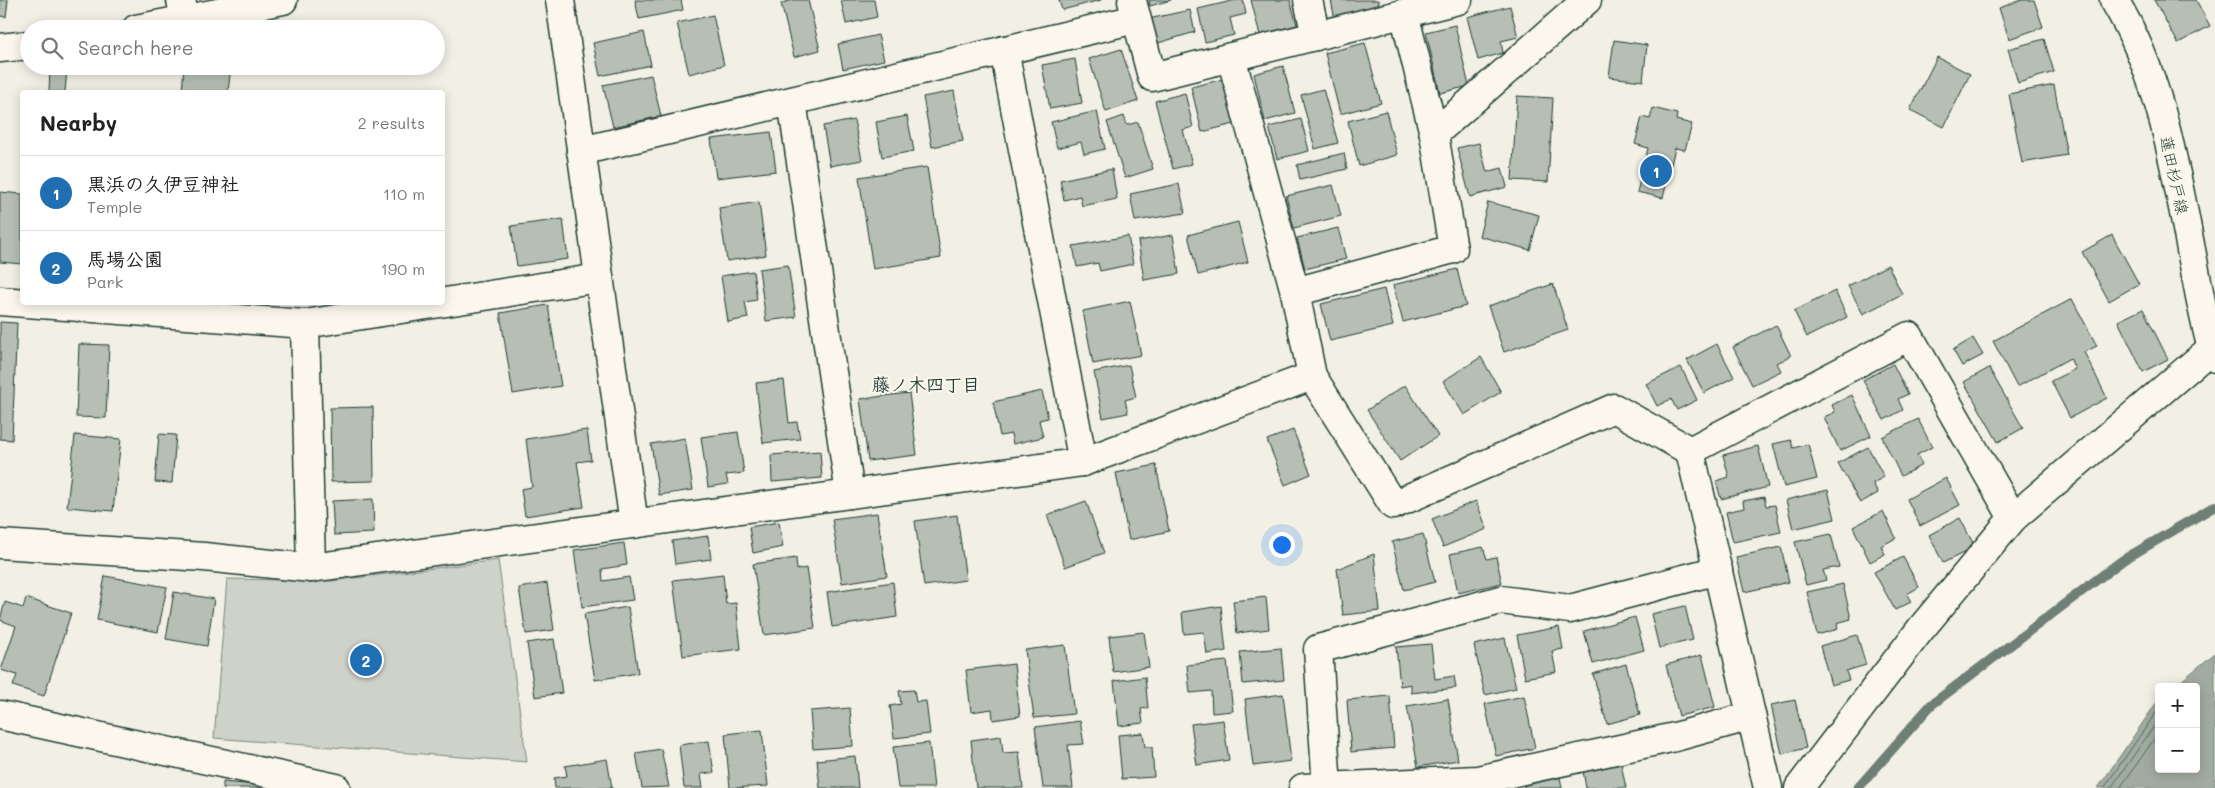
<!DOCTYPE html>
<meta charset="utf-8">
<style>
:root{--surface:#fff;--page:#f6f6f6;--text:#222;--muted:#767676;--line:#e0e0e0;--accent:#1f6fb2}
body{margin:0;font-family:Mali,"Klee One",sans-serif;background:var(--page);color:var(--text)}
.controls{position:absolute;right:15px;bottom:15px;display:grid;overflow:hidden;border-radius:5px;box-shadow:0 2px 12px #0003}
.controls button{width:45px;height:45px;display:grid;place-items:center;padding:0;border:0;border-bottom:1px solid var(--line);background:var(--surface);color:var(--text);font:25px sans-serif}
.you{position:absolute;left:1281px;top:544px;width:18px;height:18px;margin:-12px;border:4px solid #fff;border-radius:50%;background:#1a73e8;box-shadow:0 0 0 8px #1a73e833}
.badge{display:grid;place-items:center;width:32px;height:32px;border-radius:50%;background:var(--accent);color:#fff;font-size:16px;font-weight:700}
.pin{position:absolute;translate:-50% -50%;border:2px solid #fff;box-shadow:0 1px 5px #0006}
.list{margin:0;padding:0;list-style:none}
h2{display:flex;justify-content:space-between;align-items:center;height:65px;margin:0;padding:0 20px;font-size:21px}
h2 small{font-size:16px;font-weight:400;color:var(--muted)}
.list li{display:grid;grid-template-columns:32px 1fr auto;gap:15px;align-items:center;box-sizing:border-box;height:75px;padding:0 20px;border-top:1px solid var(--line)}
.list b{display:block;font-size:19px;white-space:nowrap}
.list p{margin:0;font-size:16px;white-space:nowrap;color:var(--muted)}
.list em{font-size:16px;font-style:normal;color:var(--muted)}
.icon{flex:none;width:28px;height:28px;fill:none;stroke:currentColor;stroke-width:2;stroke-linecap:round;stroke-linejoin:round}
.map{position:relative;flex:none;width:2215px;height:788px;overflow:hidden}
.search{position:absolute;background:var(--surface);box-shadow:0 2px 12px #0003;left:20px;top:20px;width:425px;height:55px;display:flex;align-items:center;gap:12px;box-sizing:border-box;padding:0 18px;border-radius:28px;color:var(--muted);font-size:19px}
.panel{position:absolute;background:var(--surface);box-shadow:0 2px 12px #0003;left:20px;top:90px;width:425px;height:215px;border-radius:5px}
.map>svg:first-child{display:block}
.green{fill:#cfd2c8;stroke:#77887e}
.water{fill:#a2aba1;stroke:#6e7f75}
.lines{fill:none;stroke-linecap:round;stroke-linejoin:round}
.shore{stroke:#536960;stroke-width:1}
.stream{stroke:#6e7f75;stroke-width:10}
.building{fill:#b7beb3;stroke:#1f3d34}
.street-casing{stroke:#1f3d34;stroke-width:31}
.secondary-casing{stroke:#1f3d34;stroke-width:31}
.street{stroke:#fbf7ec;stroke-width:28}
.secondary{stroke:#fbf7ec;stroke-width:28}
.labels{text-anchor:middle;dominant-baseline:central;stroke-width:4;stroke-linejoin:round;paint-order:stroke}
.street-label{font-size:16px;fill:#1f3d34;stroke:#fbf7ec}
.neighbourhood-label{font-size:18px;font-weight:bold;fill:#1f3d34;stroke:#fbf7ec}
</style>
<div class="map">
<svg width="2215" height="788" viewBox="0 0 2215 788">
<rect width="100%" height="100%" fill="#f2f0e5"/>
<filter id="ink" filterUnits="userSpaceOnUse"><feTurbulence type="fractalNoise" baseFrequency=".02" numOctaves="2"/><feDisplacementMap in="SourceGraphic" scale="10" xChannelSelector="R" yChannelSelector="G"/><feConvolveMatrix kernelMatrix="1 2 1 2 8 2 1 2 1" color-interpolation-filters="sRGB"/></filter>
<g filter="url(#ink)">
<polygon class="green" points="498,560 527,762 214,738 227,579 331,581"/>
<polygon class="water" points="2215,653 2215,788 2098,788 2159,699 2159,769 2196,769 2196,687 2174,687"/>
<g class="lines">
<g class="shore">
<polyline points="2104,788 2159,708"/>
<polyline points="2111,788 2159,719"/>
<polyline points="2120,788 2159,732"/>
</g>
<polyline class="stream" points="1858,788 1931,705 2123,560 2215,506"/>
</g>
<g class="building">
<polygon points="0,0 8,0 6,17 0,16"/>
<polygon points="635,0 681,0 683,10 639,19"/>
<polygon points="794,0 808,0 820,50 794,57 781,3"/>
<polygon points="841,0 874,0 877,17 846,24"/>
<polygon points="1059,0 1101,0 1062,10"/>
<polygon points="1149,0 1171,0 1150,6"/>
<polygon points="1236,0 1243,0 1246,14 1230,18 1234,35 1205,42 1198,9"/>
<polygon points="1251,0 1290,0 1298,28 1261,39"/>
<polygon points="1331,0 1378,0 1380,11 1335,20"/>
<polygon points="2022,0 2034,0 2043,27 2009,39 1999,8"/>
<polygon points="2154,0 2196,0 2210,26 2178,43"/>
<polygon points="1510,6 1518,37 1501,41 1503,53 1478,60 1467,17"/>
<polygon points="1190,10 1195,32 1155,44 1148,19"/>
<polygon points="713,15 724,65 689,74 677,23"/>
<polygon points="1455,25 1469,86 1440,93 1426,32"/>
<polygon points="644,32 651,65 600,76 593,43"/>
<polygon points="878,35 884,60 843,69 838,44"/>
<polygon points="2044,39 2054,72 2018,83 2008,49"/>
<polygon points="1614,40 1647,45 1643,81 1609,77"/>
<polygon points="1365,43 1381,103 1340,114 1325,53"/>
<polygon points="1121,49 1138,101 1106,112 1089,59"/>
<polygon points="1937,57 1970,74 1944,127 1910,110"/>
<polygon points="1075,59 1082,103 1050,109 1042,65"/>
<polygon points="184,66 231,66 228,92 182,92"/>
<polygon points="1283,66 1295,113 1265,121 1254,74"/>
<polygon points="50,68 67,69 65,92 49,92"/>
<polygon points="651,75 661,116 613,127 603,85"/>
<polygon points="1223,79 1234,124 1202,132 1191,87"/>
<polygon points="2054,85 2067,155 2022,163 2009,94"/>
<polygon points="1323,89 1338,143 1315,149 1301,95"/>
<polygon points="954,91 963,141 932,147 923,97"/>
<polygon points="1185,93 1193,127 1183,130 1192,164 1173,169 1155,101"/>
<polygon points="1517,96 1553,98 1548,182 1512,180"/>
<polygon points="1653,108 1677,114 1676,120 1692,124 1685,150 1675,148 1663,198 1637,192 1648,148 1635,144 1642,117 1650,119"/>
<polygon points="1097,111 1105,149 1084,154 1081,142 1057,148 1051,122"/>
<polygon points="1386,111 1397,155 1359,166 1348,121"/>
<polygon points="907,116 914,151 882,157 876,122"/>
<polygon points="1124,116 1127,125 1138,122 1153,169 1125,178 1107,122"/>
<polygon points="1301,119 1309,151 1277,159 1269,127"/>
<polygon points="854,120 862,160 830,166 823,126"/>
<polygon points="771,132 776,171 716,178 711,139"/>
<polygon points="1479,143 1487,172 1502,168 1507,187 1470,197 1457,148"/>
<polygon points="1344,153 1347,169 1300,180 1297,165"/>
<polygon points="927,167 941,258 873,269 859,177"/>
<polygon points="1112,169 1117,199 1082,206 1080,196 1064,200 1060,180"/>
<polygon points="1179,184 1185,213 1135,221 1130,194"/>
<polygon points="1333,185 1341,216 1294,228 1286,196"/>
<polygon points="0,192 22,194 22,264 0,262"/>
<polygon points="759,202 766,255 727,261 719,208"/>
<polygon points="1488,202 1539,215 1530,250 1479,236"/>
<polygon points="563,219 568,259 517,266 511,226"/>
<polygon points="1238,222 1248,262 1198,275 1188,235"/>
<polygon points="1338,228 1346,259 1305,269 1297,238"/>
<polygon points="1173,235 1179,274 1144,280 1138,241"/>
<polygon points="2112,235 2139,284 2109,301 2082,252"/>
<polygon points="1128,236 1133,264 1100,271 1098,263 1077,267 1073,246"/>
<polygon points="788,265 796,317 766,321 759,269"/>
<polygon points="1888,265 1902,294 1863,314 1848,286"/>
<polygon points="1457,269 1466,306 1403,322 1393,285"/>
<polygon points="753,271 757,300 745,302 748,318 728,322 721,276"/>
<polygon points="1553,284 1568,330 1504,352 1488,306"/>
<polygon points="1384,289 1393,326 1330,341 1321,304"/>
<polygon points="1835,291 1847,317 1807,337 1794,311"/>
<polygon points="2072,299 2097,346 2084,352 2107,398 2070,418 2051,381 2075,369 2070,358 2017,387 1993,341"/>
<polygon points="1130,301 1141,355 1093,364 1083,311"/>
<polygon points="548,305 561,386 513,394 500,313"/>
<polygon points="2143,309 2168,359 2143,372 2118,321"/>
<polygon points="0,322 17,323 12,440 0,439"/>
<polygon points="1776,325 1791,356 1777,363 1781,371 1752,385 1733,347"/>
<polygon points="1973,338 1983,355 1962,366 1953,350"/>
<polygon points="79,344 109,345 106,418 76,417"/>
<polygon points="1717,344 1734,377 1704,393 1687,360"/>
<polygon points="1481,357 1501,392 1464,415 1443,381"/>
<polygon points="1893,364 1908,394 1898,399 1903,410 1884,420 1863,380"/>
<polygon points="1129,365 1136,397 1125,400 1128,413 1103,418 1094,372"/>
<polygon points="1681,367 1697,400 1677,410 1671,399 1657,406 1646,384"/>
<polygon points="1989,368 2023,428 1998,442 1964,382"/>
<polygon points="784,380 789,423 797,422 800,439 763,443 756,383"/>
<polygon points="1405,385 1438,436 1400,461 1367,410"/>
<polygon points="1042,391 1048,418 1039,420 1043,437 1013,444 1011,434 1000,436 993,402"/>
<polygon points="909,393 917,455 868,461 860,399"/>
<polygon points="1852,395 1871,436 1840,451 1824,417 1835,412 1832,405"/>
<polygon points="373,407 374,481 331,482 330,408"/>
<polygon points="1918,419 1932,447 1917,455 1922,465 1901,476 1882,437"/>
<polygon points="587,430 591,460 577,462 584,507 525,516 521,489 532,487 526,439"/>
<polygon points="1293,430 1311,474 1285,485 1267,440"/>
<polygon points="738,432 744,473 726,475 728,484 708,487 701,437"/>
<polygon points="159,434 176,435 172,483 155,482"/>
<polygon points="75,435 121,439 113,511 67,507"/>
<polygon points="685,438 693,490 659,495 651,444"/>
<polygon points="1791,440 1793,448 1808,444 1817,479 1784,487 1773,444"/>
<polygon points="1758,446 1768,487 1721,499 1716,481 1729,477 1723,455"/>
<polygon points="1868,447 1884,477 1873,483 1878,493 1860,503 1838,463"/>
<polygon points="820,451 822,478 772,482 771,455"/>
<polygon points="1156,465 1169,531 1129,540 1116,473"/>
<polygon points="1946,478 1960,505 1920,526 1907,499"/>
<polygon points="1828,490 1835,519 1793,529 1786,500"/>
<polygon points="1764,497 1766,506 1775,505 1781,532 1733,542 1726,512 1744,508 1743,501"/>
<polygon points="373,499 374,533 334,535 332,501"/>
<polygon points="1086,501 1104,553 1065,567 1047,515"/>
<polygon points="1476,501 1487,529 1443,547 1432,519"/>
<polygon points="1883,511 1896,538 1881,546 1885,554 1870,562 1853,527"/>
<polygon points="877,513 887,576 842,583 832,519"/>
<polygon points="957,515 966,580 924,586 915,521"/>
<polygon points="1960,518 1975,547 1943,563 1929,535"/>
<polygon points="779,522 783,547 753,553 749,527"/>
<polygon points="1423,534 1435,582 1404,590 1392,542"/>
<polygon points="1831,534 1839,567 1823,570 1826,580 1806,585 1795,542"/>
<polygon points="708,536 711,559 675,564 672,541"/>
<polygon points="624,543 627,565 602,569 603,581 629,577 633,600 582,607 574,550"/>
<polygon points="1483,547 1487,559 1496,557 1502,583 1458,593 1450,554"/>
<polygon points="1781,547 1789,582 1744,592 1736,557"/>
<polygon points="1374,554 1380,611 1343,615 1337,569"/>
<polygon points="1903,557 1919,587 1907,594 1911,602 1895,610 1874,572"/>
<polygon points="796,558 797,570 806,568 815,628 764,635 753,564"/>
<polygon points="723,574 726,604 736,603 741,649 683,656 673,580"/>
<polygon points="105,576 167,587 158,632 97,620"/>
<polygon points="893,582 897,617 832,627 827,592"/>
<polygon points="547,583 554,630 526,634 519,588"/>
<polygon points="1843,584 1851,619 1837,623 1838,629 1817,635 1807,592"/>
<polygon points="174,592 214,599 207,646 166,639"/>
<polygon points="1266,597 1269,629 1237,633 1233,601"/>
<polygon points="26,598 71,613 44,696 13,686 17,675 1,670 16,626 0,620 5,602 23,608"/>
<polygon points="1221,606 1226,651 1207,654 1204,632 1184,634 1182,612"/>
<polygon points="1685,606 1693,640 1659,648 1651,614"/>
<polygon points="628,607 638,673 595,680 584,614"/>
<polygon points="1635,617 1644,650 1593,664 1584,631"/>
<polygon points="1559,627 1563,649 1552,651 1556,672 1525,678 1517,635"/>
<polygon points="1144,632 1149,667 1113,672 1109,636"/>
<polygon points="1857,635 1866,665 1846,671 1849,680 1831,685 1820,646"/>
<polygon points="1505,638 1516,688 1485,695 1474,645"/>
<polygon points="554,639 562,693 535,697 527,643"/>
<polygon points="1431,644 1435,679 1454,676 1456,688 1411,693 1411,684 1400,686 1396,647"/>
<polygon points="1065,645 1074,714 1034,718 1025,650"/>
<polygon points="1281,648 1284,680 1243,684 1240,652"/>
<polygon points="1702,655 1715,707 1679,716 1666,665"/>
<polygon points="1227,661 1233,711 1212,713 1211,691 1190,693 1187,665"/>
<polygon points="1014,664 1020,716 993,720 992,709 971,712 966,670"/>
<polygon points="1626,664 1640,715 1607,724 1593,674"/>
<polygon points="1145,677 1148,708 1141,709 1143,723 1119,726 1114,681"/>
<polygon points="914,690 916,702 926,701 930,734 894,738 890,706 901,704 899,691"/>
<polygon points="1283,694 1291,761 1253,766 1245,699"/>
<polygon points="1390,696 1394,748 1351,752 1347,700"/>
<polygon points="1524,696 1535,748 1496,756 1485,704"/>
<polygon points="1448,699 1458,760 1418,767 1407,706"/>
<polygon points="1795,700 1806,748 1782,754 1771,705"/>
<polygon points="850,708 853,746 813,749 810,711"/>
<polygon points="1223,720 1229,760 1197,765 1191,724"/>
<polygon points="1080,721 1084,744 1068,745 1073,788 1043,788 1035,727"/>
<polygon points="762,730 768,786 730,788 725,734"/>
<polygon points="1143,733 1145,747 1152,747 1154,777 1122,779 1118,735"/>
<polygon points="1001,736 1003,753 1019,752 1023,788 976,788 971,740"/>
<polygon points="709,741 714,773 701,774 703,788 684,788 679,745"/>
<polygon points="929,743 934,788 898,788 893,747"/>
<polygon points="661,749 669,787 642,788 636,753"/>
<polygon points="855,756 858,788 820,788 817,760"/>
<polygon points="607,759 612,788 555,788 554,778 567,776 565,766"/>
<polygon points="1621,764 1626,788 1586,788 1583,771"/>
<polygon points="1560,777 1562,788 1524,788 1524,785"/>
<polygon points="223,782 267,786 267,788 223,788"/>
</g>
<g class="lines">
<g class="street-casing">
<g id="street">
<polyline points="181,0 185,19"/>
<polyline points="560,0 634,524"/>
<polyline points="1308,0 1316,36"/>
<polyline points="1132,1 1152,77 1458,0"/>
<polyline points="1004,50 1083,462"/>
<polyline points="1231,57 1295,292 1312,376 1393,505 1614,408 1690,451 1768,788"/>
<polyline points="792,101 850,494"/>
<polyline points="1434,134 1587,0"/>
<polyline points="581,151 1136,19"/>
<polyline points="1295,292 1453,249 1434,134 1404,13"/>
<polyline points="0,301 305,324 599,278"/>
<polyline points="305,324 311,568"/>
<polyline points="1690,451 1909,336 2013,518"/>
<polyline points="0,544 204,557 311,568 1083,462 1312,376"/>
<polyline points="0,715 336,788"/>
<polyline points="1303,788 1478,780 1675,737 1751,716"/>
<polyline points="1327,788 1318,649 1501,600 1570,609 1718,570"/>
<polyline points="1799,788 1920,630 2013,518 2212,348"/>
</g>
</g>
<g class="secondary-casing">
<g id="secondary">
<path d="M2114,0c49,80 62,174 80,265 6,31 11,63 21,93"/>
<polyline points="136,29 283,0"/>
<polyline points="0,48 29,45"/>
</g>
</g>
<use href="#street" class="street"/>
<use href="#secondary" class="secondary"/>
</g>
</g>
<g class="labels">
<g class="street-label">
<text transform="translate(2175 175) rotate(78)">蓮田杉戸線</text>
</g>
<g class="neighbourhood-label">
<text x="926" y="384">藤ノ木四丁目</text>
</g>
</g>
</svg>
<div class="controls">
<button>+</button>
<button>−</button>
</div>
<div class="you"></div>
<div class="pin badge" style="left:1656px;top:171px">1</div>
<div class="pin badge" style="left:366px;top:660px">2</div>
<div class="search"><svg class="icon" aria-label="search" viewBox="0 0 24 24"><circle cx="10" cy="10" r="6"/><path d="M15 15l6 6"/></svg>Search here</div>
<section class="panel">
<h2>Nearby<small>2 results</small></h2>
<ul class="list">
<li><span class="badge">1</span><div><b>黒浜の久伊豆神社</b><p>Temple</p></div><em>110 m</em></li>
<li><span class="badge">2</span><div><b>馬場公園</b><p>Park</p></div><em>190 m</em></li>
</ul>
</section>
</div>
